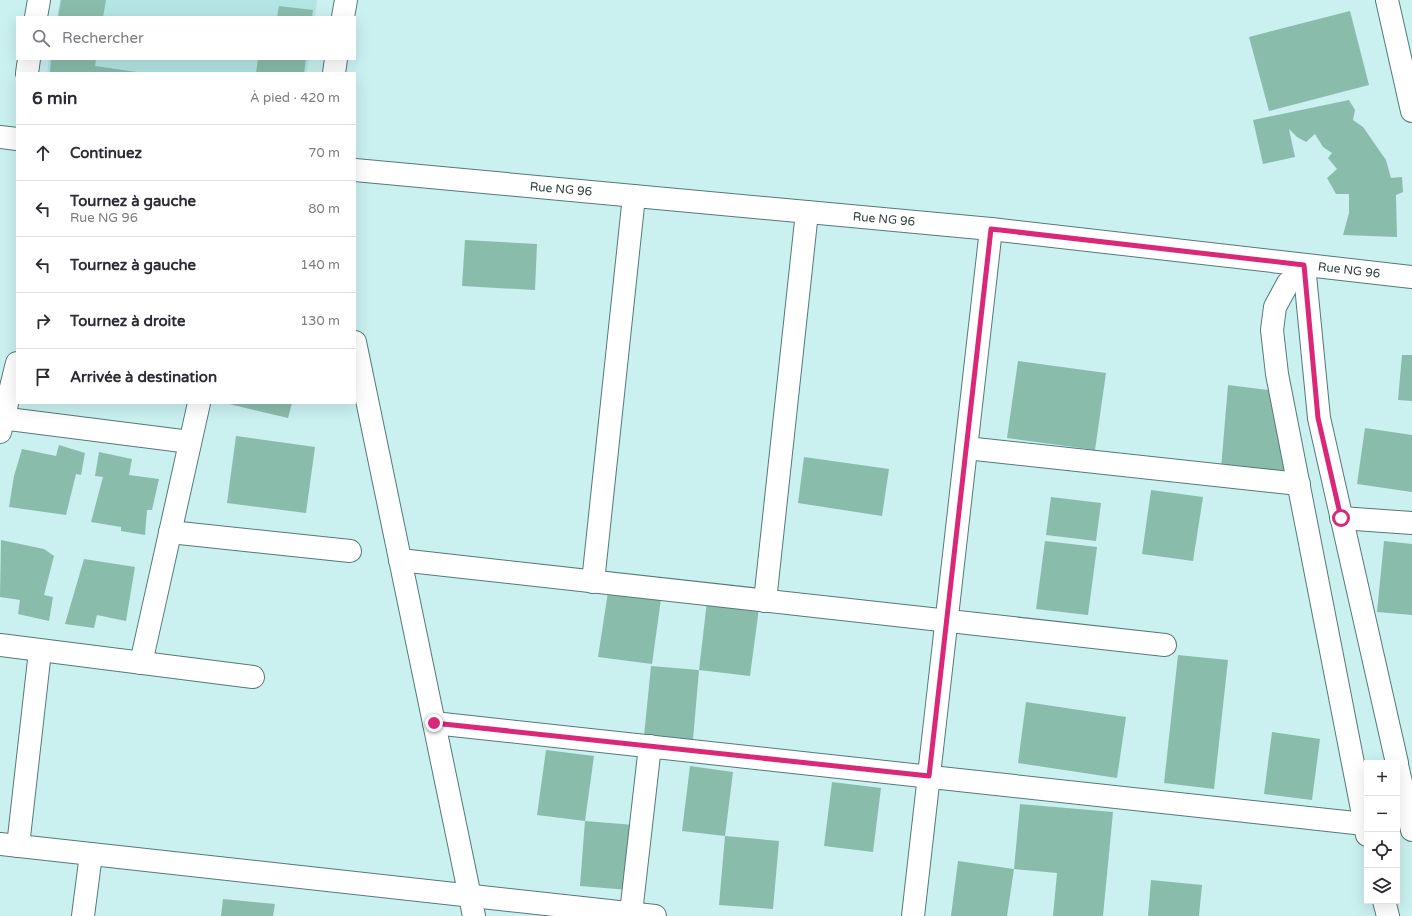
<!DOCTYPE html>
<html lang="fr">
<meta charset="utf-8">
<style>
:root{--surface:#fff;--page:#f2f2f3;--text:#2b2b33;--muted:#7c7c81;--line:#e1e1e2}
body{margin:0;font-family:"Varela Round",sans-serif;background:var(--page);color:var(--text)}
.controls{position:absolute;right:12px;bottom:12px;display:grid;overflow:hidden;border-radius:0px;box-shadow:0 4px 16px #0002}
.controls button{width:36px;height:36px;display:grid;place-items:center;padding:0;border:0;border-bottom:1px solid var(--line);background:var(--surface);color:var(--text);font:20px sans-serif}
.stop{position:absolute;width:12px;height:12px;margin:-9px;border:3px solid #db2777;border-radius:50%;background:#fff}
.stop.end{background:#db2777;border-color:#fff;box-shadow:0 1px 4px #0008}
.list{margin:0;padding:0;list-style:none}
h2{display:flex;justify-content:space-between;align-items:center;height:52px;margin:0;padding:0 16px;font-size:17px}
h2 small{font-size:13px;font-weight:400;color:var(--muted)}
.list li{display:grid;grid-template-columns:26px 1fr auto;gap:12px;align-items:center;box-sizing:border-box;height:56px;padding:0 16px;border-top:1px solid var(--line)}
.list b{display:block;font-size:15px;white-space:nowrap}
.list p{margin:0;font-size:13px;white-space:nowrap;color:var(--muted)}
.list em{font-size:13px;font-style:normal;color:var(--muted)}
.icon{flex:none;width:22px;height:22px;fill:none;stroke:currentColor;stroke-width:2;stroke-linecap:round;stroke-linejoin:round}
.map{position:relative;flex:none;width:1412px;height:916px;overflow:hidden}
.search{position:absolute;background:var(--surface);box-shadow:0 4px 16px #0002;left:16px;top:16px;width:340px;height:44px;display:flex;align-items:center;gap:10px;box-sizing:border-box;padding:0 14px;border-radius:0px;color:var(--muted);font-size:15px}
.panel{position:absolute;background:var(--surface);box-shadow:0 4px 16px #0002;left:16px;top:72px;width:340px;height:332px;border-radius:0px}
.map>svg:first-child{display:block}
.built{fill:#b4e5e5}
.building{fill:#8abcac}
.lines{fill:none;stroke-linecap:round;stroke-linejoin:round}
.minor-casing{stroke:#557979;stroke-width:24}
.minor{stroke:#fff;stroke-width:22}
.route{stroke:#db2777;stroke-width:5}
.labels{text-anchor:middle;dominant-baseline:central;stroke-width:4;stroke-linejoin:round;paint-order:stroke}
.street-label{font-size:12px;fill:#2c3b3b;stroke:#fff}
</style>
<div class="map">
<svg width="1412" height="916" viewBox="0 0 1412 916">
<rect width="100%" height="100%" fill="#caf0f0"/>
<g class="built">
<polygon points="60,0 317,0 315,17 57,17"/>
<polygon points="49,59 309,59 306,73 47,73"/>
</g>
<g class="building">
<polygon points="61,0 106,0 103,17 58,17"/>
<polygon points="279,6 313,10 312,17 277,17"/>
<polygon points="1350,11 1369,85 1269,111 1249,37"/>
<polygon points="51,59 96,59 95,66 144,73 50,73"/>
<polygon points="258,59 306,59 304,73 256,73"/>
<polygon points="1349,100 1355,110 1353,120 1363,127 1386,160 1391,178 1402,177 1403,192 1396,195 1397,237 1343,235 1349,213 1349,194 1336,194 1327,178 1337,169 1328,158 1332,153 1323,147 1315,134 1306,142 1297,137 1289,129 1295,157 1263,164 1253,120"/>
<polygon points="465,240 537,244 535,290 462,286"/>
<polygon points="1402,355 1412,355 1412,401 1398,400"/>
<polygon points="1018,361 1106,373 1095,450 1007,438"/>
<polygon points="1228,385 1268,390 1290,475 1221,469"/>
<polygon points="225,403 292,403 288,418"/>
<polygon points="1365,428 1412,435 1412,492 1357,484"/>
<polygon points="236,436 315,447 306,513 227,503"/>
<polygon points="59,445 85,453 81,475 76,474 66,515 9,507 14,476 22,449 56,456"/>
<polygon points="99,452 132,459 129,475 159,479 152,510 147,510 145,535 121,531 121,527 91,522 103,477 95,476"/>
<polygon points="804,457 889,469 882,516 798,503"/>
<polygon points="1151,490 1203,497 1193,561 1142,554"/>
<polygon points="1051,497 1101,503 1096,541 1046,535"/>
<polygon points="1,540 44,549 54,556 44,595 53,597 49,621 18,614 20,600 0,597"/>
<polygon points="1045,541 1097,547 1088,615 1036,609"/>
<polygon points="1384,541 1412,544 1412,615 1377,612"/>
<polygon points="84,559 135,567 126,621 97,615 94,628 65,624"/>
<polygon points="608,592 661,599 652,664 598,657"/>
<polygon points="707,601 759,608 750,676 699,670"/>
<polygon points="1178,655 1228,660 1214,789 1164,783"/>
<polygon points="651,666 699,670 693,740 644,736"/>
<polygon points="1026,702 1126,717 1117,778 1018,763"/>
<polygon points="1272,732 1320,739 1312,800 1264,794"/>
<polygon points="546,750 594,756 585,821 537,815"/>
<polygon points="690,766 733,772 725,836 682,831"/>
<polygon points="832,782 881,788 873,852 824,846"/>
<polygon points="1020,804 1113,812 1103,916 1053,916 1057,873 1014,869 1007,916 951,916 958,861 1014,869"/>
<polygon points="585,821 634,825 629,890 580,886"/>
<polygon points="725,836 779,841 773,909 719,905"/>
<polygon points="1151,880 1202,885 1199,916 1148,916"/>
<polygon points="223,899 275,904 273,916 221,916"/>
</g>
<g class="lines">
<g class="minor-casing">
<g id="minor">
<polyline points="1387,0 1412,111"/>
<polyline points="36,17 39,0"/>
<polyline points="343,17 346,0"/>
<polyline points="27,73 29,59"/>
<polyline points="334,73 336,59"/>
<polyline points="0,137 17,139"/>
<polyline points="355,170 991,229 1412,277"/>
<polyline points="1304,265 1319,418 1397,763"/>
<polyline points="1305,276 1288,283 1275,307 1272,330 1277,374 1367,835"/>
<polyline points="355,342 474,916"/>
<polyline points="0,418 190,442"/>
<polyline points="0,432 17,363"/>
<polyline points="966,448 1299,484"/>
<polyline points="1341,518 1412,523"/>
<polyline points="170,532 350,551"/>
<polyline points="400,560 1165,645"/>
<polyline points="593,582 634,196"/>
<polyline points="765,601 807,212"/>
<polyline points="0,645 253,677"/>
<polyline points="141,663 199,403"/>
<polyline points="434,723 1364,824"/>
<polyline points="1397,765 1412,830"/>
<polyline points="0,844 655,916"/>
<polyline points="18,846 40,651"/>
<polyline points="1384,901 1388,916"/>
<polyline points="631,913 650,746"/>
<polyline points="83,916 91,854"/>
<polyline points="913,916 991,229"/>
</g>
</g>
<use href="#minor" class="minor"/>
</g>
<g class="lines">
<polyline class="route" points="434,723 929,776 991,229 1304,265 1318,418 1341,518"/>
</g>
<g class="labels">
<g class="street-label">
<text transform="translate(561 189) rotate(5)">Rue NG 96</text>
<text transform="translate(884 219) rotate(5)">Rue NG 96</text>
<text transform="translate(1349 270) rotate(7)">Rue NG 96</text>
</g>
</g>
</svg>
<div class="controls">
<button>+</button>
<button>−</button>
<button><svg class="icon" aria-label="locate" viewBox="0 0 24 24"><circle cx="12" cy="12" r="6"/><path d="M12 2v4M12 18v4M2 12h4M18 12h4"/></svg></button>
<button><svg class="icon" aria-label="layers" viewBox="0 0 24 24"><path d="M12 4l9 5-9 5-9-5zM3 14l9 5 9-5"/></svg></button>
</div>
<div class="stop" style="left:1341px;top:518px"></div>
<div class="stop end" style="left:434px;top:723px"></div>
<div class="search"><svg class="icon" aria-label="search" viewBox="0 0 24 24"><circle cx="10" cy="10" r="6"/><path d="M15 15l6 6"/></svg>Rechercher</div>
<section class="panel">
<h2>6 min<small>À pied · 420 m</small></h2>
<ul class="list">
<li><svg class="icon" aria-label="ahead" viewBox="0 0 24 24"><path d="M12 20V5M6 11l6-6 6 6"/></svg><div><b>Continuez</b></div><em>70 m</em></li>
<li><svg class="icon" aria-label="left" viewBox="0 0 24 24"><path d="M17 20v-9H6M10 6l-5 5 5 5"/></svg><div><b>Tournez à gauche</b><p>Rue NG 96</p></div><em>80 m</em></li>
<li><svg class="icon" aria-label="left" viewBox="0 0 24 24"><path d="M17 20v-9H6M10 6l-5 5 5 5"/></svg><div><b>Tournez à gauche</b></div><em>140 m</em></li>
<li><svg class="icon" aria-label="right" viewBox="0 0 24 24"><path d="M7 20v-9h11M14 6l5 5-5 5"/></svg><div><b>Tournez à droite</b></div><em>130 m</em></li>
<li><svg class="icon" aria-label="arrive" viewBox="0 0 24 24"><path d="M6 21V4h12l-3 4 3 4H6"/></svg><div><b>Arrivée à destination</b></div></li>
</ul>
</section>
</div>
